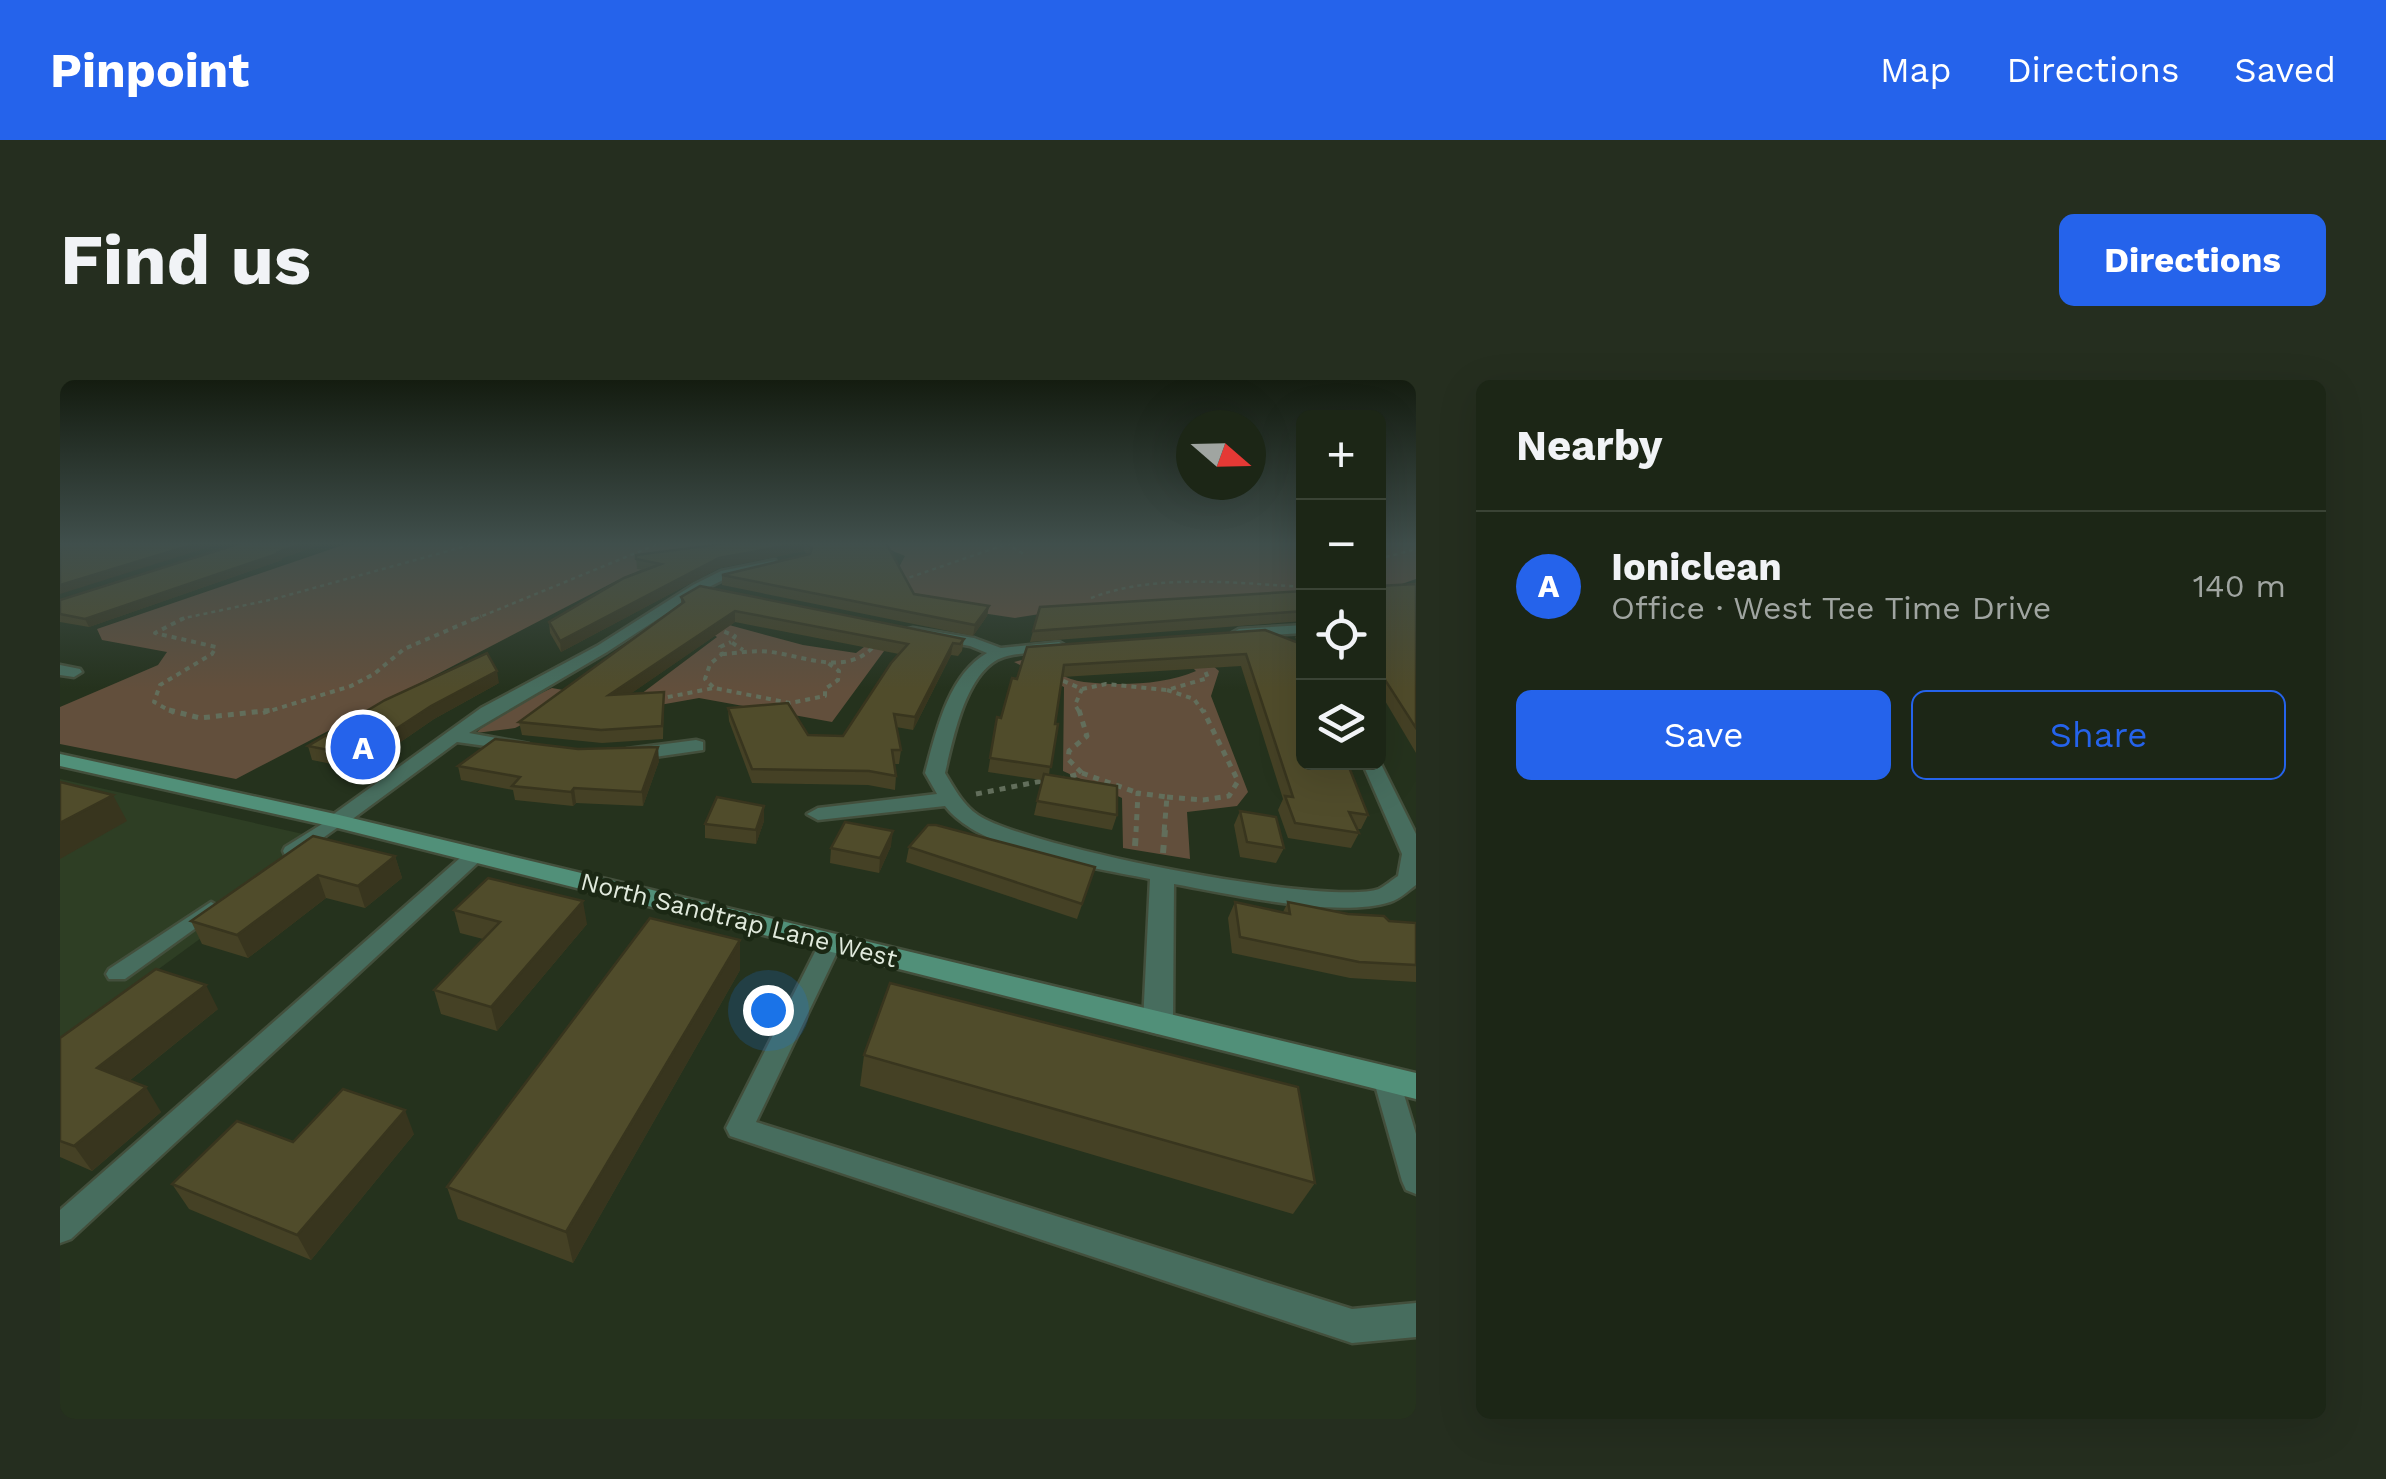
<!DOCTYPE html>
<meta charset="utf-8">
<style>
:root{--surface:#1c2616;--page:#252e1f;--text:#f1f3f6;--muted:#a0a5a1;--line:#3a4335;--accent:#2563eb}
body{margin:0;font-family:"Work Sans",sans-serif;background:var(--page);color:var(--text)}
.controls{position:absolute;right:30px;top:30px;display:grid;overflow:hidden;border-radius:15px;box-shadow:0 10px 40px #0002}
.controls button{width:90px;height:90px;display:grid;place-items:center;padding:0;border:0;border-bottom:2px solid var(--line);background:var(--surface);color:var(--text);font:50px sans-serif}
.compass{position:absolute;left:1116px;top:30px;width:90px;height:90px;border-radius:50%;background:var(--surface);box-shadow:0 10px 40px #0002;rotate:110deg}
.you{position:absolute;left:708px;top:630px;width:35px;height:35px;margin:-25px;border:8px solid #fff;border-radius:50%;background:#1a73e8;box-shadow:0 0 0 15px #1a73e833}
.badge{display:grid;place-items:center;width:65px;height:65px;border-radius:50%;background:var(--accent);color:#fff;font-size:32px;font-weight:700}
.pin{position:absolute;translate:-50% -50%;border:5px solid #fff;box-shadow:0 2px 10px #0006}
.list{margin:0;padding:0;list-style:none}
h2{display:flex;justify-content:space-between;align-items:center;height:130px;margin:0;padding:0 40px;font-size:42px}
h2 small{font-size:32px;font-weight:400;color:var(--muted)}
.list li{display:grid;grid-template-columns:65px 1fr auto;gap:30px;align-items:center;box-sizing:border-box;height:150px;padding:0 40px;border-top:2px solid var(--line)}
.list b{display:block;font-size:38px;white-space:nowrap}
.list p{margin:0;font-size:32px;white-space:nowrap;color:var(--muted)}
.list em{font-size:32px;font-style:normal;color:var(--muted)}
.actions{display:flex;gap:20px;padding:30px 40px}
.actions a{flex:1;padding:22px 0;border:2px solid var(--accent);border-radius:15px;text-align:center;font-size:35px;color:var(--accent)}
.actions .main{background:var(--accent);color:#fff}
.icon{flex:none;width:55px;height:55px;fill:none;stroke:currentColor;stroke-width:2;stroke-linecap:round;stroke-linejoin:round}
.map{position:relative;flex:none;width:1356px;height:1039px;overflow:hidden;border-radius:15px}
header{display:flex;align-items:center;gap:60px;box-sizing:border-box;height:140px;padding:0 50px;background:var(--accent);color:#fff}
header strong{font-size:48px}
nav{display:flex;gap:55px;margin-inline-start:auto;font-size:35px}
.intro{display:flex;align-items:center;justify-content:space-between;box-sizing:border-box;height:240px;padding:0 60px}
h1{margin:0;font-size:70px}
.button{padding:25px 45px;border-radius:15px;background:var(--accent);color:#fff;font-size:35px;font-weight:700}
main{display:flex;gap:60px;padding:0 60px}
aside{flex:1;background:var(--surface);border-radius:15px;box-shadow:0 10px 40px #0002}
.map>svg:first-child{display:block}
.built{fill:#2e3e24}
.green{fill:#624f3c}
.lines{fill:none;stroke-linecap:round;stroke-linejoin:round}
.lane-casing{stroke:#434f3c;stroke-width:5}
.street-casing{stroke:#434f3c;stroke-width:5}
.secondary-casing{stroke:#434f3c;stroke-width:5}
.path-far3{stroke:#626e5b;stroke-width:2.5;stroke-dasharray:4 4;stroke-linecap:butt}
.path-far2{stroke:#626e5b;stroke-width:4;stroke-dasharray:5 5;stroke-linecap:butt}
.path-far1{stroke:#626e5b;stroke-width:5;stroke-dasharray:6 6;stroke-linecap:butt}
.path{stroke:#626e5b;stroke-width:6;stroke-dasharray:8 8;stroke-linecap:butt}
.lane{fill:#476d5e;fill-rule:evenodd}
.street{fill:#476d5e;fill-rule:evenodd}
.secondary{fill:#519079;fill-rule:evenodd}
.wall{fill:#454125}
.shaded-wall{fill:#38351e}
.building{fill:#504c2b;stroke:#38351e;stroke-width:2.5}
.labels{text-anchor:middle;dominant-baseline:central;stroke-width:9;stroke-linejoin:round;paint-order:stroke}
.street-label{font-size:25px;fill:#e1eadd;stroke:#1b2814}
</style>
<header>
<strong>Pinpoint</strong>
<nav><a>Map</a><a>Directions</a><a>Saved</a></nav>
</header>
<div class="intro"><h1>Find us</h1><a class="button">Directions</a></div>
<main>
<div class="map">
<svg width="1356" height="1039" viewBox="0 0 1356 1039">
<rect width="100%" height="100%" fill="#25321d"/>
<polygon class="built" points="0,399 274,461 0,661"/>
<g class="green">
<polygon points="289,163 701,163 608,178 556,201 176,399 0,364 0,327 98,285 107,272 42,260 37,249"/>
<polygon points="814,163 1243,163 1243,216 1031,226 955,238 915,232 827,209 845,176"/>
<polygon points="1319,163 1356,163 1356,199 1319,212"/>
<polygon points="614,230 743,265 796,273 824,252 827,267 772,342 639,318 594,326 496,328 455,348 416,353 435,335 492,308 553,319 577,317 657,257"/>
<path d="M1126,263l33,28 -8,25 37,96 -11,14 -50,6 3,47 -67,-11 -1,-50 -59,-27 1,-84 -50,-25 19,-5c15,11 32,23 51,25 34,4 81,3 112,-11l-27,-26z"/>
</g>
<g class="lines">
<g class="lane-casing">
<g id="lane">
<polygon points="275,436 284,441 281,445 239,475 225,475 223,471 225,467"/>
<polygon points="415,469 424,475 422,479 11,859 0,863 0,830 408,471"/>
<polygon points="151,522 161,528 158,532 65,599 49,599 46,594 49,589"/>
<polygon points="771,555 782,562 696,742 1292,929 1356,923 1356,957 1292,963 670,756 666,748 760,562"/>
<polygon points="1326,688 1335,691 1339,698 1356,754 1356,814 1346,810 1342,801 1313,698 1317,691"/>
</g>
</g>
<g class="street-casing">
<g id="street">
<polygon points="715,180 719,186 669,197 641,211 547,272 409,353 469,364 469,372 397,362 283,446 267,446 264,441 421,328 537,266 633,205 661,191"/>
<polygon points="1244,245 1244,253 1179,257 1172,253 1179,249"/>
<path d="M853,248l61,10 27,10 58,-6 7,4 -7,4c-17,3 -39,2 -55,7 -38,12 -51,82 -59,116 9,15 18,32 33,42 47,32 350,92 401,74 6,-3 13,-9 19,-13l4,-22 -40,-92h16v-4l38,76v51c-8,6 -16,14 -26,17 -54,17 -160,-8 -216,-18l-1,139 -4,8 -11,3 -11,-3 -4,-8 7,-144c-57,-12 -169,-26 -205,-73l-127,14 -11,-6 11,-6 119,-14 -12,-21c11,-41 23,-98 62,-120l-17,-7 -62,-11v-6z"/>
<polygon points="0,285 20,289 22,292 14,297 0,295"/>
<polygon points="636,360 643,362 643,370 567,381 557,375 567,369"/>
</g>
</g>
<g class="secondary-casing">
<polygon id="secondary" points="0,374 275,434 1356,693 1356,719 274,447 0,386"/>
</g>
<g class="path-far3">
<polyline points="946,163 965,175"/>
<polyline points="1318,179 1356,169"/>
<polyline points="842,200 947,164"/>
<path d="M1031,218c64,-25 146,-15 213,-11"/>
<polyline points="120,239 214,219 417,163"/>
<polyline points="415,239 600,163"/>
</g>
<g class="path-far2">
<polyline points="655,248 675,256 671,262 683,270"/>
<path d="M662,274c16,-1 33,-4 49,-2 37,5 77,25 105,-8"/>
<polyline points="994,297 1022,309 1015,325 1020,333"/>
<polyline points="653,307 645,299 650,284 662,274 660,267 671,262"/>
<polyline points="1022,309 1046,304 1107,310 1148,298 1142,283"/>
<polyline points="1107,310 1134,319 1144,333"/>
<polyline points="598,319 654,308 730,323 765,316 765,309 778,300 779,291 768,283"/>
<polyline points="114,333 94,322 100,305 152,274 156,267 95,253 128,236"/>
<polyline points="203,333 291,306 314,294 344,269 421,236"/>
</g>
<g class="path-far1">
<polyline points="109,330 140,338 213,330"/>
<polyline points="1019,330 1027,356 1009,371 1008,379 1022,393"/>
<polyline points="999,400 1022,393 1078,413"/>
<polyline points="916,414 987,400"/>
<polyline points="1107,417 1143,420 1169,416 1178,401 1143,330"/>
<polyline points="1076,452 1078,413 1107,417 1104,452"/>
</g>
<g class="path">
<polyline points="1075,466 1076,450"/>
<polyline points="1103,473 1105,450"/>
</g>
<use href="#lane" class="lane"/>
<use href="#street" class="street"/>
<use href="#secondary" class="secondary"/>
</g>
<g class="wall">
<polygon points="181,163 259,163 260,165 222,178 222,180 29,247 0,242 0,220"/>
<polygon points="668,163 826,163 854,214 929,226 927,236 913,256 662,205 662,195 748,175 744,171 659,188 501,272 490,253 489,242 584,190 577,189 576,175"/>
<polygon points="1356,204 1356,373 1318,309 1318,206"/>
<polygon points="1244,211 1244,241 970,262 973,251"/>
<polygon points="621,217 904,259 902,271 898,276 891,275 853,350 836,347 841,370 839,384 834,384 836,396 835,410 808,405 692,403 669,341 668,328 748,355 783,356 839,274 675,242 570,314 604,312 603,359 542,363 462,355 459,342 621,223"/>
<polygon points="1240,246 1244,246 1244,263 1235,258"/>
<polygon points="1244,265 1244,382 1308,435 1301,449 1297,449 1299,453 1291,468 1228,458 1218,430 1223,419 1181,286 1002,297 995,344 989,395 1057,435 1052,450 974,435 982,400 928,392 937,337 941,338 957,299 967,267"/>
<polygon points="439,303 374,339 323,374 315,372 292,388 252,380 248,366"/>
<polygon points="599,381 583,426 516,423 513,426 455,420 453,410 401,400 398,386"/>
<polygon points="1180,431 1224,468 1216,483 1180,477 1174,445"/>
<polygon points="704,441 696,464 645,458 645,444"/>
<polygon points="253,456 335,476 342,498 305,528 266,518 188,578 142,564 131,541"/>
<polygon points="831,466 819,493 770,483 771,468"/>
<polygon points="849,467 1030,502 1017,539 846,482"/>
<polygon points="1175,522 1223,532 1228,522 1329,541 1356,543 1356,602 1290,598 1172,573 1168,538"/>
<polygon points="394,530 527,544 437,651 381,634 374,610 423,559 400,553"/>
<polygon points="680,560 680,590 513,883 398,839 387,807"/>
<polygon points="158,629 69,701 101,732 32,791 0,777 0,658"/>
<polygon points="804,675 1255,803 1233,834 800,706"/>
<polygon points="354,754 251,880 129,829 112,804 233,762"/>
</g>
<g class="shaded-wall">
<polygon points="138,163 162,163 0,214 0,205"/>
<polygon points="244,163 259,163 260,165 222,178 222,180 29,247 25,239"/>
<polygon points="740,163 745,163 744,171 659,188 501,272 500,261 659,178"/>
<polygon points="929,226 927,236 913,256 915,245"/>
<polygon points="675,231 675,242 550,328 549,315"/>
<polygon points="893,263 891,275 853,350 855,337"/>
<polygon points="437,291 439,303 374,339 323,374 319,360 371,326"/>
<polygon points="311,359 315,372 292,388 288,374"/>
<polygon points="598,367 599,381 583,426 582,412"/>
<polygon points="514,408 516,423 513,426 511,412"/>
<polygon points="53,415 67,441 0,479 0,443"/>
<polygon points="704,426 704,441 696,464 696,450"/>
<polygon points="833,451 831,466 819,493 820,478"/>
<polygon points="335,476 342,498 305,528 298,506"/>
<polygon points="258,495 266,518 188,578 177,555"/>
<polygon points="523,521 527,544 437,651 431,627"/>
<polygon points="680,560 680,590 513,883 506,852"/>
<polygon points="146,605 158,629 54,713 37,688"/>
<polygon points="86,707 101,732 32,791 14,766"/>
<polygon points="345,730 354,754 251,880 237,855"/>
</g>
<g class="building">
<polygon points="0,163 138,163 0,205"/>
<polygon points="181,163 244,163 216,173 220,173 25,239 0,234 0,220"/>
<polygon points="669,163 740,163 659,178 500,261 489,242 564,198 601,184 576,179 576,175"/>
<polygon points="746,163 826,163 854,214 929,226 915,245 662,195 750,174 752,168"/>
<polygon points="1356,204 1356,348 1318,289 1318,206"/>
<polygon points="640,206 904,259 900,264 893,263 855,337 834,334 841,370 832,370 836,396 809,391 692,389 668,328 728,323 748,355 783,356 831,283 848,264 675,231 549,315 604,312 602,346 541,350 459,342 624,222 621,217"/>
<polygon points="1244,211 1244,231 973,251 980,227"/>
<polygon points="1205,250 1244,265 1244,269 1240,269 1244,277 1244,382 1287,382 1308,435 1289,432 1299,453 1235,443 1225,416 1233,417 1186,274 1004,285 995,344 998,344 991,387 930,378 937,337 941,338 952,298 957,299 967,267"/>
<polygon points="427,273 437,291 371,326 319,360 311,359 288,374 248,366 325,320"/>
<polygon points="435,359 518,369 598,367 582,412 514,408 511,412 452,406 460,397 398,386"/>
<polygon points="984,394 1057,406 1057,435 977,421"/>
<polygon points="0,402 53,415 0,443"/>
<polygon points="657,417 704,426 696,450 645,444"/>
<polygon points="1180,431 1216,437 1224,468 1187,462"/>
<polygon points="785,442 833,451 820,478 771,468"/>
<polygon points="868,445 876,445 1035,487 1022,524 849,467"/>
<polygon points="253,456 335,476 298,506 258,495 177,555 131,541"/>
<polygon points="428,498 523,521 431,627 374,610 440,542 394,530"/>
<polygon points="1175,522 1230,534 1228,522 1288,534 1324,536 1329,541 1356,543 1356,585 1299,582 1180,557"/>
<polygon points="590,538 680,560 506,852 387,807"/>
<polygon points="96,589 146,605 37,688 86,707 14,766 0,761 0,658"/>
<polygon points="830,603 1238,707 1255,803 804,675"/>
<polygon points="283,709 345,730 237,855 112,804 177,741 233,762"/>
</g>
<linearGradient id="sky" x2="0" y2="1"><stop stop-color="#141c10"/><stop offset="0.53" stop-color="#404f4c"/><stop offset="1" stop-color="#404f4c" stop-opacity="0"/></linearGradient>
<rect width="1356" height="309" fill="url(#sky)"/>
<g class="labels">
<g class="street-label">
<text transform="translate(679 540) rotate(14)">North Sandtrap Lane West</text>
</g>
</g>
</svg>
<div class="controls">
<button>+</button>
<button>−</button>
<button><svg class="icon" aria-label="locate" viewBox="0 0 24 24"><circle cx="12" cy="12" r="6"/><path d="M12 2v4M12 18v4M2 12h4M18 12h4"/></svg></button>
<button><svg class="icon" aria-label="layers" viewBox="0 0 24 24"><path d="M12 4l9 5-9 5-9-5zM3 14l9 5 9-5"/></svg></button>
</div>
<svg class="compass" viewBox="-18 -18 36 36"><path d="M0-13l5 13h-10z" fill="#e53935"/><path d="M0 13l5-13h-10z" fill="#a0a5a1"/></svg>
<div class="you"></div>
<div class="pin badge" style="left:303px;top:367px">A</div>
</div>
<aside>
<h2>Nearby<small></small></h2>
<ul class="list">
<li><span class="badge">A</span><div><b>Ioniclean</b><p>Office · West Tee Time Drive</p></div><em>140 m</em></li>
</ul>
<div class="actions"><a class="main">Save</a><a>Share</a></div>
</aside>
</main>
